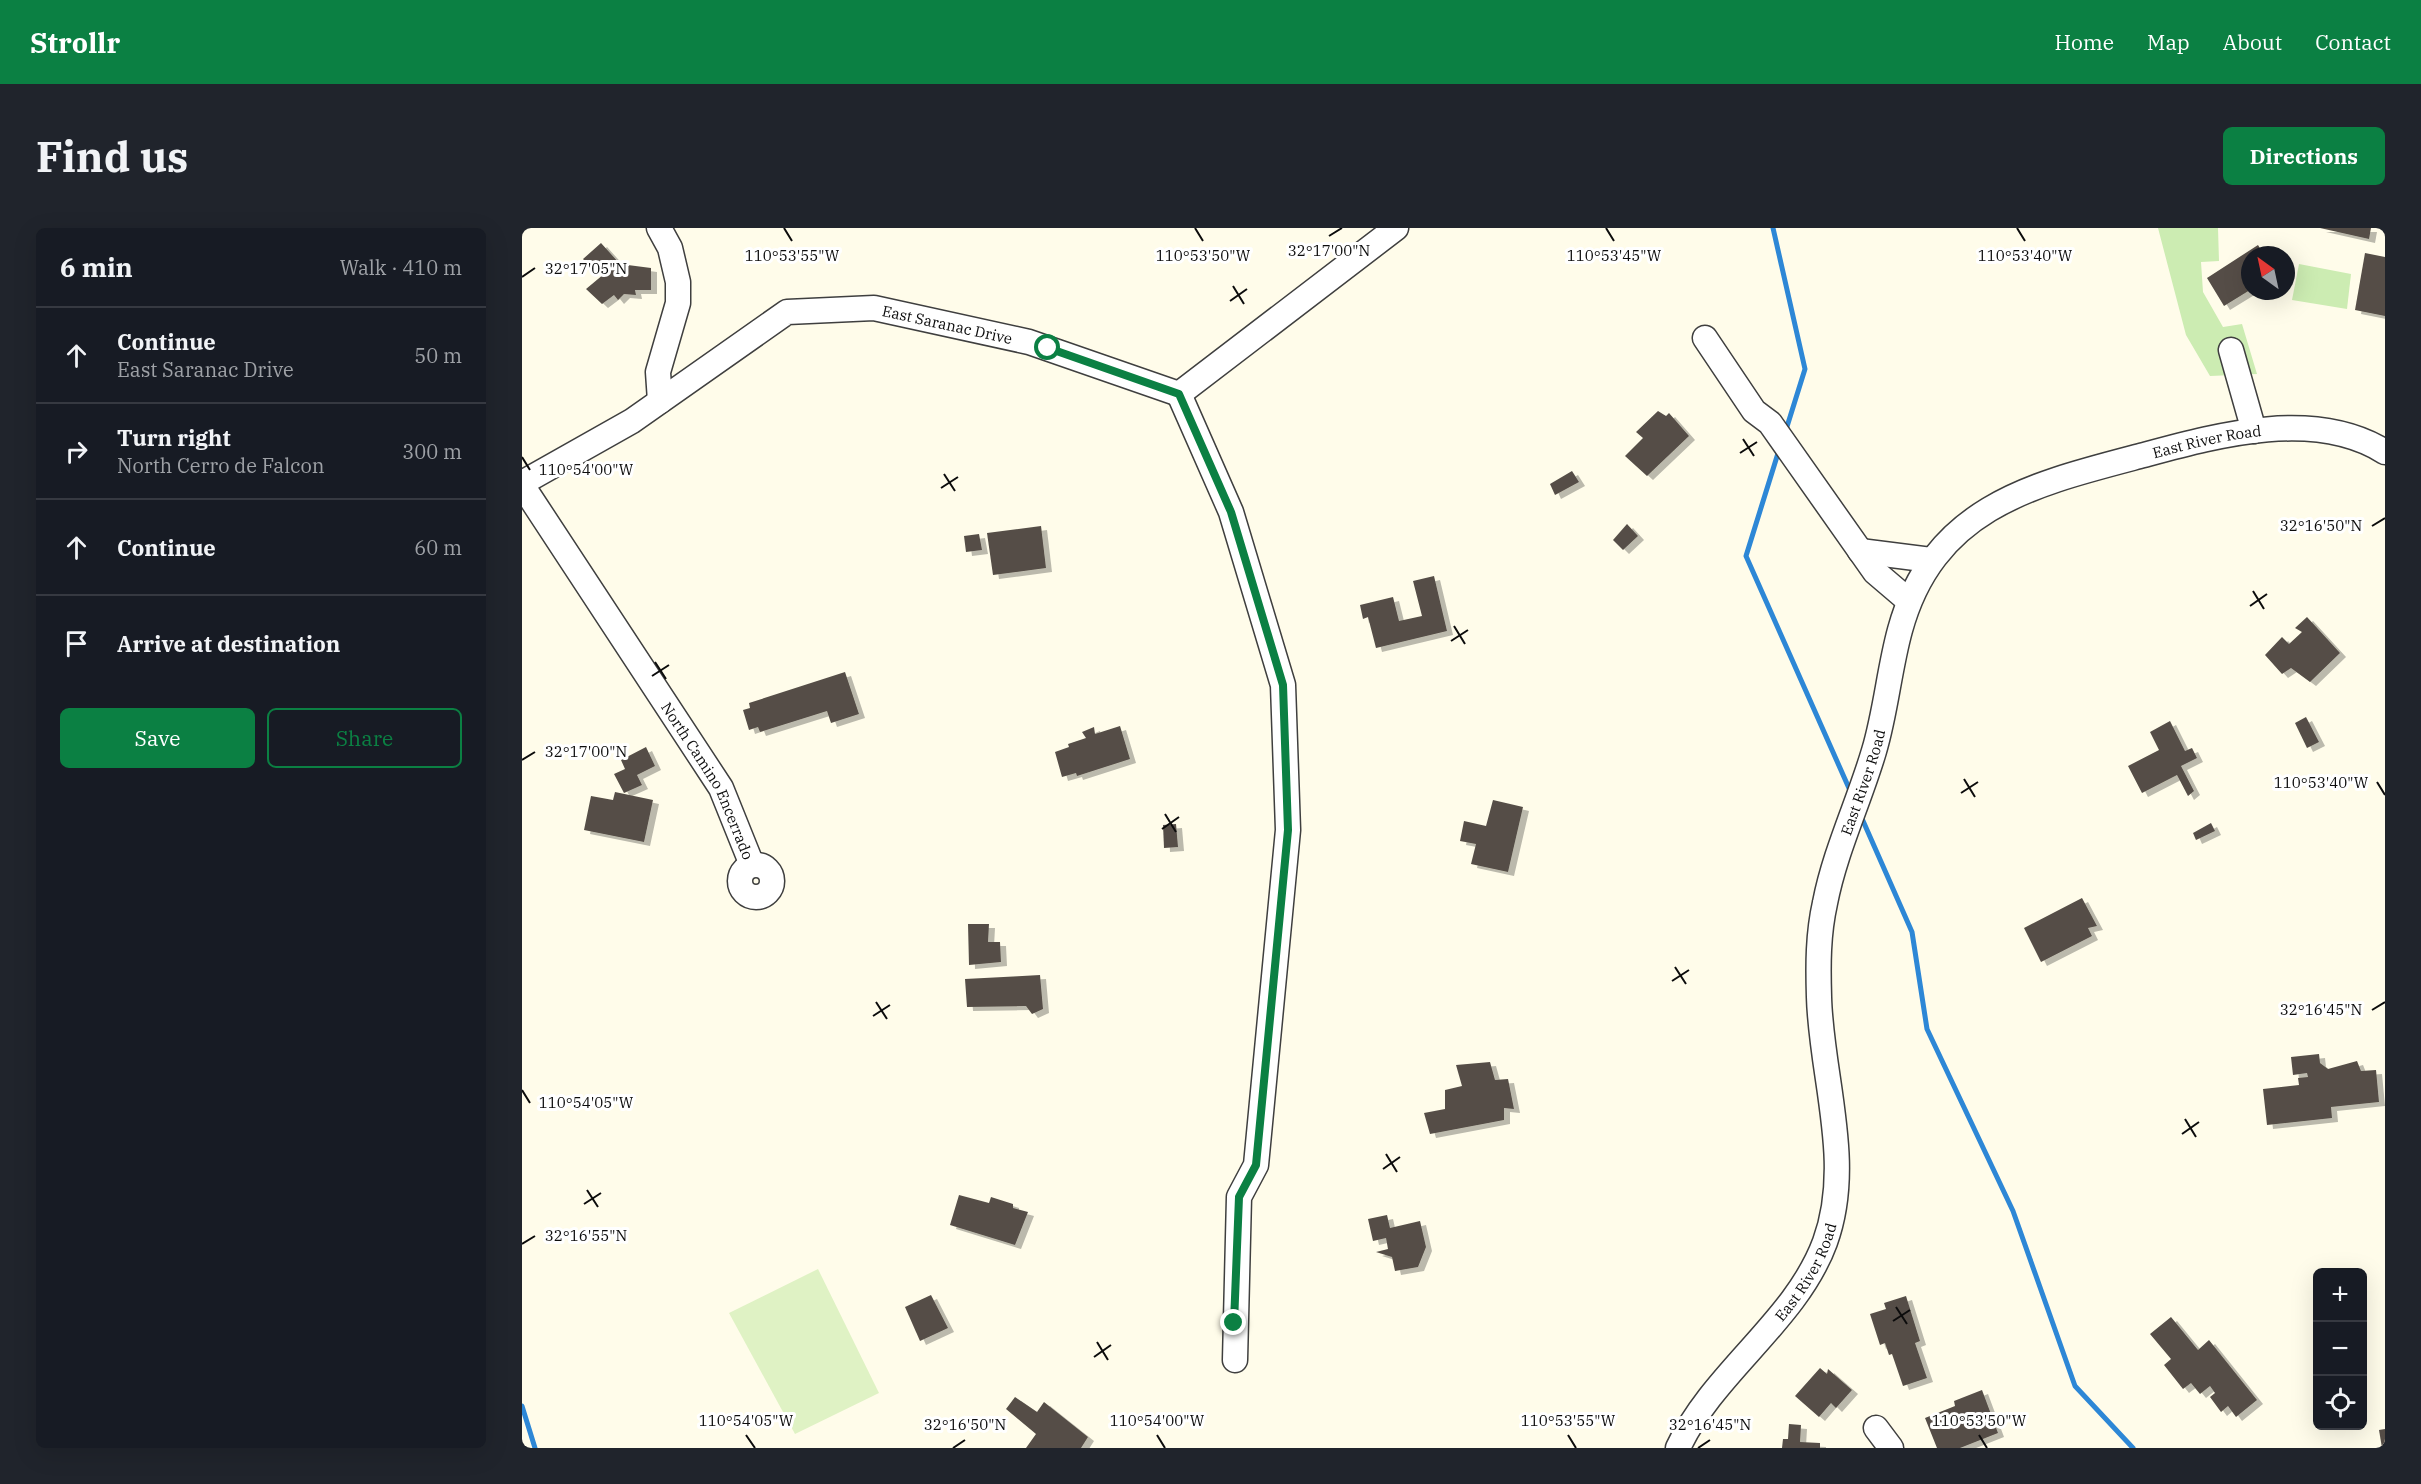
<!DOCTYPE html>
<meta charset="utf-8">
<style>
:root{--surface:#171b24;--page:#20242c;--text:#f1f3f6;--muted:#9ea1a6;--line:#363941;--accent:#0b8043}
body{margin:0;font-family:"IBM Plex Serif",serif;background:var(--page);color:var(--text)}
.controls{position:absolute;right:18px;bottom:18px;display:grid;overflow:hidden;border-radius:9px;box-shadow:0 6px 24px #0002}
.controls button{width:54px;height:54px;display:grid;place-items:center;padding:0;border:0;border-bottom:2px solid var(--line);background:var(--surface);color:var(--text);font:30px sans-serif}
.compass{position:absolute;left:1719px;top:18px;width:54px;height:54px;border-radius:50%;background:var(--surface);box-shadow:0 6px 24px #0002;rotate:327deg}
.stop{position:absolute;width:18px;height:18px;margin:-14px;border:4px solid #0b8043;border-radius:50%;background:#fff}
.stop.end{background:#0b8043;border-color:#fff;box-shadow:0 2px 6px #0008}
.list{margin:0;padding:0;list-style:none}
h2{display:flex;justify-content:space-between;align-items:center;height:78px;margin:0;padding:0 24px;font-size:26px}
h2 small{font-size:20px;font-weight:400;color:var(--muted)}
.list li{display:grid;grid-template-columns:39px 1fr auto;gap:18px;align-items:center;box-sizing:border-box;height:96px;padding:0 24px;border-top:2px solid var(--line)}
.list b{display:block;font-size:22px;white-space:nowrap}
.list p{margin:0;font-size:20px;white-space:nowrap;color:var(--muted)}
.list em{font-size:20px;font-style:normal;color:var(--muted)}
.actions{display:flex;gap:12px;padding:18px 24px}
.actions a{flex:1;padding:14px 0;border:2px solid var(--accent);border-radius:9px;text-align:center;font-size:21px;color:var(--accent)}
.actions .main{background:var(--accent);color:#fff}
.icon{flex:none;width:33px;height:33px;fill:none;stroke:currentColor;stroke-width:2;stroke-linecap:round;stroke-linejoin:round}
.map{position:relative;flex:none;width:1863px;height:1220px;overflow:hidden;border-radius:9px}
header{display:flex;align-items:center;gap:36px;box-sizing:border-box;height:84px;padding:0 30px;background:var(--accent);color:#fff}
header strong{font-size:28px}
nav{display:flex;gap:33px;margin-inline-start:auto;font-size:21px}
.intro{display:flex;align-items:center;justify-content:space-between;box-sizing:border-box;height:144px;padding:0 36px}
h1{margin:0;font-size:42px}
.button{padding:15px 27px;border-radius:9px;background:var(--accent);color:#fff;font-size:21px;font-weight:700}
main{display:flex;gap:36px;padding:0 36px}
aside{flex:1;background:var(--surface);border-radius:9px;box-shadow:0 6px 24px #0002}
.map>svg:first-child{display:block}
.green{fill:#ccecb2}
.pitch{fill:#dff2c4}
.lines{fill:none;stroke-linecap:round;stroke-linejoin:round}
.stream{stroke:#2d87d6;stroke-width:5}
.building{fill:#554e47;filter:url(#shadow)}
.minor-casing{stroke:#3f3f3f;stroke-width:27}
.minor{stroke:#fff;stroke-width:24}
.route{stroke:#0b8043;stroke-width:8}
.ticks{fill:none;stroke:#0c0c0c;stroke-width:2}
.labels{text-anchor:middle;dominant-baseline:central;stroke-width:6;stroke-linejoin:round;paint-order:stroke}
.street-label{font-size:15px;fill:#0c0c0c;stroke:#fff}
.ticks-label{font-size:15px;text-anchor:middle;fill:#0c0c0c;stroke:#fff;stroke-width:6;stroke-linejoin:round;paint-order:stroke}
</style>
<header>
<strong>Strollr</strong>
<nav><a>Home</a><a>Map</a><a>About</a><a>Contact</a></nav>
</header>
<div class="intro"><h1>Find us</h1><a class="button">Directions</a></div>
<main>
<aside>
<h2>6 min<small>Walk · 410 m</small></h2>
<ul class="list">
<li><svg class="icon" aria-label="ahead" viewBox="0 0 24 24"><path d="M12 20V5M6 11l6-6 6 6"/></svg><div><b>Continue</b><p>East Saranac Drive</p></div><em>50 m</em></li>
<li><svg class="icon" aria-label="right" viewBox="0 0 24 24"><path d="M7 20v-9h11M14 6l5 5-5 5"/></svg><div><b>Turn right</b><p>North Cerro de Falcon</p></div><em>300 m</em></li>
<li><svg class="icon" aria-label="ahead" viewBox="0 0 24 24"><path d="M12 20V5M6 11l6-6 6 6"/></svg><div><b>Continue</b></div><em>60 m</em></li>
<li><svg class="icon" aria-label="arrive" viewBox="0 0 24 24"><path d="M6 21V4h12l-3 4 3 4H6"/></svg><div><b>Arrive at destination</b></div></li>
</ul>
<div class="actions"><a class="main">Save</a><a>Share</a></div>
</aside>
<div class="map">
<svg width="1863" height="1220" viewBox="0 0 1863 1220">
<defs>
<filter id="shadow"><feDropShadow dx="6" dy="4" stdDeviation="0" flood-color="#0004"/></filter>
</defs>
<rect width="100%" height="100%" fill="#fffcea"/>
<g class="green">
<polygon points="1636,0 1696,0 1697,33 1679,34 1681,64 1701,99 1720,96 1735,146 1688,148 1664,107"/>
<polygon points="1777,36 1829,46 1825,81 1770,72"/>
</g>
<polygon class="pitch" points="296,1041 357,1165 273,1206 207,1085"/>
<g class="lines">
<g class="stream">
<polyline points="1251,0 1283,141 1263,205"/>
<polyline points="1257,222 1224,328 1330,567"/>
<polyline points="1338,586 1390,704 1405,801 1491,983 1553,1158 1611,1220"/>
<polyline points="0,1178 13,1220"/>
</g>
</g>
<g class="building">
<polygon points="1798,0 1849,0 1847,11"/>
<polygon points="79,15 98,36 129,40 129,62 113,62 114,67 102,66 96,72 92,67 80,76 64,61 82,46 73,36 69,40 61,31"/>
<polygon points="1736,17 1742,27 1728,27 1728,62 1702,78 1685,50"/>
<polygon points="1843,25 1863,29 1863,88 1833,82"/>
<polygon points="1136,183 1144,188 1147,185 1167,208 1125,248 1103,228 1121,210 1114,204"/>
<polygon points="1050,243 1057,254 1033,267 1028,256"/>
<polygon points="1105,296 1116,308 1101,322 1091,312"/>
<polygon points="519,298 524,340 471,347 465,305"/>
<polygon points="457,306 460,322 444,324 442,308"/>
<polygon points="912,348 925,403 854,420 846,389 841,391 838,377 871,369 877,393 900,388 891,353"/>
<polygon points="1785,389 1818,425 1788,454 1769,440 1760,446 1743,427 1760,409 1767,416 1780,404 1773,400"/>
<polygon points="323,444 337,486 309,495 305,483 238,504 236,499 227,502 221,482 228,480 227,475"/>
<polygon points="1784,489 1797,514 1785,520 1773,495"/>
<polygon points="1648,493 1663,523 1670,520 1675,530 1659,538 1672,563 1666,568 1655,547 1620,565 1606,538 1637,522 1628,504"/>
<polygon points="598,498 608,531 555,548 554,545 540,549 533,524 547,519 546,516 564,510 560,504 572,499 573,506"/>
<polygon points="124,519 133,538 115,547 120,557 102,565 92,546 103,541 99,532"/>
<polygon points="93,564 131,572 122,614 62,602 69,568 91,572"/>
<polygon points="971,572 1001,579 986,644 949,636 954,616 938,613 942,593 964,598"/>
<polygon points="1689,595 1693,603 1674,612 1671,605"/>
<polygon points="654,596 656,619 642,620 641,597"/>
<polygon points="1560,670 1575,698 1566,700 1570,708 1519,734 1502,700"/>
<polygon points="446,696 467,696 466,714 478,714 479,734 447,737"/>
<polygon points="518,747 521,781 510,786 504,778 445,779 443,751"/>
<polygon points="1797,826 1798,835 1806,841 1835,833 1839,843 1854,842 1857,874 1809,879 1810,890 1745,897 1741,861 1777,857 1776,850 1786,849 1785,845 1771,847 1769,829"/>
<polygon points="968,834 973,852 986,851 992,881 982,880 982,892 908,906 902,885 923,881 923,862 940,858 934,837"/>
<polygon points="437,967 467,975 469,969 491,976 491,980 506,984 493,1017 428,997"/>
<polygon points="865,987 868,1000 898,993 904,1019 896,1039 873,1043 870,1029 854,1024 866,1021 864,1010 851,1013 846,991"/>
<polygon points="409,1067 426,1100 398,1113 383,1079"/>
<polygon points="1384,1068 1398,1113 1393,1115 1405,1150 1381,1158 1370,1126 1367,1127 1363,1115 1358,1117 1348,1086 1364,1081 1362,1075"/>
<polygon points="1649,1089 1676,1122 1687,1112 1735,1172 1714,1189 1706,1178 1699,1184 1688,1169 1693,1165 1688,1158 1678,1166 1669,1155 1661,1161 1642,1137 1649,1131 1628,1106"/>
<polygon points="1298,1140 1305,1146 1306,1141 1330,1162 1314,1180 1309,1175 1297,1189 1273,1168"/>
<polygon points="1460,1162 1476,1205 1438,1220 1415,1220 1403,1190 1433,1178 1432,1173"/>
<polygon points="493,1169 515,1184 522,1174 566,1209 559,1220 504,1220 514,1206 484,1181"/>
<polygon points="1267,1196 1279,1197 1278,1214 1298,1215 1298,1220 1260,1220 1261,1211 1266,1211"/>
<polygon points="1863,1201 1863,1220 1860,1220 1857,1202"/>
</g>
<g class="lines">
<g class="minor-casing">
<g id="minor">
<polyline points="137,0 148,20 156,54 156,75 136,144 138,173"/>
<polyline points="1183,110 1232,183 1248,195 1353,344 1387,373"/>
<polyline points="1709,122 1732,203"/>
<polyline points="657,166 709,284 761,457 766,602 734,937 717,969 713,1132"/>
<path id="s1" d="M0,255l110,-62 155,-109 87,-4 155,34 150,52 217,-166"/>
<path id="s2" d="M0,257l199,303 31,77"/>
<polyline points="1338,323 1409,332"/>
<circle cx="234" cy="653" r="16"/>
<polyline points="1354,1200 1369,1220"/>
<path id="s3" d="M1156,1220c35,-76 118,-127 147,-206 29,-79 -4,-165 -6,-245 -1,-32 -1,-63 6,-94 10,-52 34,-101 49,-152 12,-40 15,-81 26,-121 34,-124 134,-146 244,-175 74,-20 171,-47 241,-3"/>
</g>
</g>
<use href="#minor" class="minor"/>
</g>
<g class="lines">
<polyline class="route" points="526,120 657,166 709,284 761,457 766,602 734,937 717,969 712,1095"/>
</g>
<path class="ticks" d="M262,0l8,13M673,0l8,13M1084,0l8,13M1495,0l8,13M807,8l13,-8M0,49l13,-9M711,58l11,18M708,73l17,-12M1221,211l11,17M1218,225l17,-11M0,229l8,13M422,246l11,17M419,260l17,-11M1850,298l13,-8M1731,363l11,18M1728,378l17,-12M932,398l11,18M929,413l17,-11M133,434l11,17M130,448l17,-11M0,532l13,-8M1442,551l11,18M1855,554l8,13M1439,565l17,-11M643,586l11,18M640,601l17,-12M1153,739l11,17M1150,753l17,-11M354,774l11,17M1850,782l13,-8M351,788l17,-11M0,862l8,13M1663,891l11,18M1660,906l17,-12M864,926l11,18M861,941l17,-12M65,962l11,17M62,976l17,-11M0,1016l13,-8M1374,1079l11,17M1371,1093l17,-11M575,1114l11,18M572,1129l17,-12M224,1207l9,13M635,1207l8,13M1046,1207l8,13M1457,1207l8,13M431,1220l12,-8M1176,1220l12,-8"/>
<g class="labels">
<g class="street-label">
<text stroke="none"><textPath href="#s1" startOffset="478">East Saranac Drive</textPath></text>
<text stroke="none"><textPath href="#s3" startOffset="1263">East River Road</textPath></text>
<text stroke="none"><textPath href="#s2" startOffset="350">North Camino Encerrado</textPath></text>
<text stroke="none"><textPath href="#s3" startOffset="723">East River Road</textPath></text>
<text stroke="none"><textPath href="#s3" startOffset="219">East River Road</textPath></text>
</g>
</g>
<g class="ticks-label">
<text x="807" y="28">32°17'00"N</text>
<text x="270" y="33">110°53'55"W</text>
<text x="681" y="33">110°53'50"W</text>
<text x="1092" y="33">110°53'45"W</text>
<text x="1503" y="33">110°53'40"W</text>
<text x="64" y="46">32°17'05"N</text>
<text x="64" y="247">110°54'00"W</text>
<text x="1799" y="303">32°16'50"N</text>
<text x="64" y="529">32°17'00"N</text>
<text x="1799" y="560">110°53'40"W</text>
<text x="1799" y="787">32°16'45"N</text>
<text x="64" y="880">110°54'05"W</text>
<text x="64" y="1013">32°16'55"N</text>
<text x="224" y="1198">110°54'05"W</text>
<text x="635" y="1198">110°54'00"W</text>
<text x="1046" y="1198">110°53'55"W</text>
<text x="1457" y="1198">110°53'50"W</text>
<text x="443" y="1202">32°16'50"N</text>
<text x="1188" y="1202">32°16'45"N</text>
</g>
</svg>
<div class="controls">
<button>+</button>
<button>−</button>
<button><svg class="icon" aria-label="locate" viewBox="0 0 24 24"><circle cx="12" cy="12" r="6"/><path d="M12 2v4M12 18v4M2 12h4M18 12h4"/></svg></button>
</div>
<svg class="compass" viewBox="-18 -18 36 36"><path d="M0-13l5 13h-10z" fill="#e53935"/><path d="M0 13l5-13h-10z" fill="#9ea1a6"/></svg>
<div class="stop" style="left:526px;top:120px"></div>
<div class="stop end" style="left:712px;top:1095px"></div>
</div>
</main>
